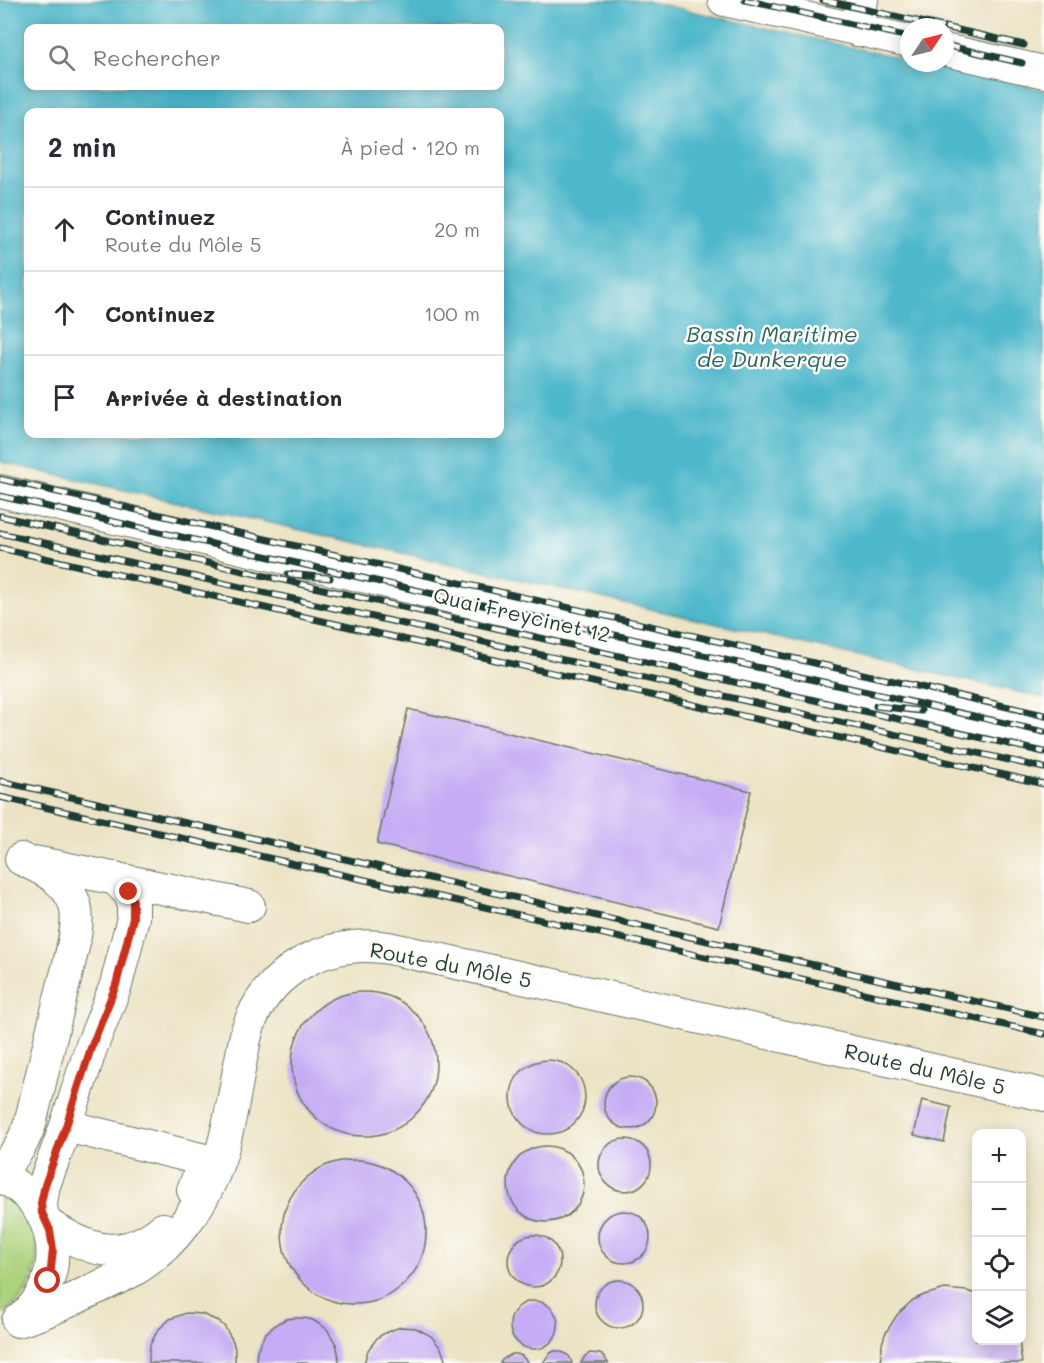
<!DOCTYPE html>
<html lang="fr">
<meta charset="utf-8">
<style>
:root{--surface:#fff;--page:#f2f2f3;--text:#2b2b33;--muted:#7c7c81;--line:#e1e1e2}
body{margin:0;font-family:Mali,sans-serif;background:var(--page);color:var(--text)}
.controls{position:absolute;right:18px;bottom:18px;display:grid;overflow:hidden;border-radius:12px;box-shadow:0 3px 15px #0003}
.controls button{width:54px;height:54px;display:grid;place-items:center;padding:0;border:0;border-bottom:2px solid var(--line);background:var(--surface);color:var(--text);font:30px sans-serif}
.compass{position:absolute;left:900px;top:18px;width:54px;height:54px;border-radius:50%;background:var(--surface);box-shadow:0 3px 15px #0003;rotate:55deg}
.stop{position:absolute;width:18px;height:18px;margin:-14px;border:4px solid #c8321e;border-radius:50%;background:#fff}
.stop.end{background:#c8321e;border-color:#fff;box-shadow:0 2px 6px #0008}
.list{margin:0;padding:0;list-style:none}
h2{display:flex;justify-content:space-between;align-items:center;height:78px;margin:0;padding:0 24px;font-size:26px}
h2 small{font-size:20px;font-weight:400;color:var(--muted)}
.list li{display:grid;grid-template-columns:39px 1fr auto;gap:18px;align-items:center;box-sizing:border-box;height:84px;padding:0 24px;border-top:2px solid var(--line)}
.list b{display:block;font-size:22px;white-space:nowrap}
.list p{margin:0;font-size:20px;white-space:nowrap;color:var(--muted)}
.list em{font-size:20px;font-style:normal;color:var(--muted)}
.icon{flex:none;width:33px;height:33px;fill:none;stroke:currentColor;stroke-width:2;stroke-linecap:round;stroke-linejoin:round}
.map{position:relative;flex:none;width:1044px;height:1363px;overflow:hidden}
.search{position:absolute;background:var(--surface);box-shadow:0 3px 15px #0003;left:24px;top:24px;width:480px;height:66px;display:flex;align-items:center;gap:15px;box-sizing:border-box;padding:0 21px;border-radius:12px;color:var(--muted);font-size:22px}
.panel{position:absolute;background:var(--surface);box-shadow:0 3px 15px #0003;left:24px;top:108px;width:480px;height:330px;border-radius:12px}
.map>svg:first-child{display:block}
.green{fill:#abd27c;stroke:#658858;stroke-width:1.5}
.water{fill:#4eb7cb;stroke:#367a80;stroke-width:1.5;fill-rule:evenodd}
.building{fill:#c5acf4}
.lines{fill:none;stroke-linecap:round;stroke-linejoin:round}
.minor-casing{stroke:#677766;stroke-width:34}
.minor{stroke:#fff;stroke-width:32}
.rail-casing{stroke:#1f3d34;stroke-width:7}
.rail{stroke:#fdfcf7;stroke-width:4.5;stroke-dasharray:14;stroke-linecap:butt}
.route{stroke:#c8321e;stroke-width:8}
.labels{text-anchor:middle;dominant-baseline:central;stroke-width:5;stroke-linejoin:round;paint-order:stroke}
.street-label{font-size:21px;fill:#1f3d34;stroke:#fdfcf7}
.water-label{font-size:22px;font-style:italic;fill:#2d6261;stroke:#fdfcf7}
</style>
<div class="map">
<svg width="1044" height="1363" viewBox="0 0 1044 1363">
<rect width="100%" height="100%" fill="#fdfcf7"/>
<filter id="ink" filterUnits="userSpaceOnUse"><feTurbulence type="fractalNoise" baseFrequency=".0167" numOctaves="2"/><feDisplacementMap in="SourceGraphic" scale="12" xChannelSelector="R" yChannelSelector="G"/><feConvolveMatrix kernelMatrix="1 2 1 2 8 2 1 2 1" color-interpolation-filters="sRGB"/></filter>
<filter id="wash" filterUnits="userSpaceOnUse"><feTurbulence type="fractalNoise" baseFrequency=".008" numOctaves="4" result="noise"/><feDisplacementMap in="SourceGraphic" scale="24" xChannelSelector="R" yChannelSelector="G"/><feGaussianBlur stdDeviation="1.35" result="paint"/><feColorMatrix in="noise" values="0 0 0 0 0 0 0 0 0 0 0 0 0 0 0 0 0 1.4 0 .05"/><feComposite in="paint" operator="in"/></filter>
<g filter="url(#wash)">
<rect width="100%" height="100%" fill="#ece3c4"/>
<path class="green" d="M0,1192c11,8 23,17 29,30 17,33 5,75 -29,92z"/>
<path class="water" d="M0,0h642l267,60v3h14l121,27v608l-1044,-236zM28,28h472v58h-472zM28,112h472v322h-472z"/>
<g id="blocks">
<g class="building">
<polygon points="408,709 751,791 719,927 377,844"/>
<circle cx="364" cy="1064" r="72"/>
<circle cx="548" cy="1097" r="37"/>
<circle cx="630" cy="1103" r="26"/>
<polygon points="922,1100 951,1107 944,1142 914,1135"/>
<circle cx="625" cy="1165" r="26"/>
<circle cx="546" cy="1184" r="38"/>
<circle cx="354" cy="1232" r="72"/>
<circle cx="624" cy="1237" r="26"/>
<circle cx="534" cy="1261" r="26"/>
<circle cx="619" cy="1304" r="24"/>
<polygon points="945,1289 967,1291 976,1294 976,1340 1019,1340 1022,1363 881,1363 882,1344 885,1334 897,1315 913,1300 924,1295"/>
<circle cx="534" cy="1325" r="24"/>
<polygon points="186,1313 202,1314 218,1321 224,1326 233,1341 235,1349 235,1363 149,1363 149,1354 150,1345 158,1330 170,1319"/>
<polygon points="295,1318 304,1318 313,1320 327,1329 336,1344 338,1352 339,1363 256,1363 257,1350 265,1334 278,1323 287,1319"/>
<polygon points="400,1327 416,1328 431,1336 441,1348 446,1363 364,1363 368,1350 378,1337 385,1333"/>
<polygon points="554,1351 559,1351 564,1353 569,1356 572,1363 543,1363 549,1354"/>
<polygon points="590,1353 600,1354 604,1356 608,1363 581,1363 585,1356"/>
<polygon points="512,1354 517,1354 522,1356 528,1363 500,1363 503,1359"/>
</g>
</g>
</g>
<g filter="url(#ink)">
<use href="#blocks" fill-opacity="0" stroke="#677766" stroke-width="1.5"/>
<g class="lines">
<g class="minor-casing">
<g id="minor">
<polyline points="724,0 909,41"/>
<polyline points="857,30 862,0"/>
<polyline points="945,50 1044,72"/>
<polyline points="0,491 1044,736"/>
<polyline points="39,863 249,906"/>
<polyline points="66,1126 205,1160 193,1190"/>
<path d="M0,1168c17,-12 23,-26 30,-44 10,-42 20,-84 30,-125 5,-23 22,-72 15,-94 -8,-25 -32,-36 -54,-46"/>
<path d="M0,1176c60,28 71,101 20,144"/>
<polyline points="42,1213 41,1203 44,1185 66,1126 91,1048 116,985 133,918 133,901 129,893 115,878"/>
<path d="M47,1224c42,26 73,40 116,5"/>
<path d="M18,1321c24,-7 46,-17 68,-28 15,-7 31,-14 46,-22 41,-24 74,-69 88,-114 13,-41 17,-85 27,-126 19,-61 80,-93 142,-83l655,147"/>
</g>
</g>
<use href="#minor" class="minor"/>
<g class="rail-casing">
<g id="rail">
<polyline points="745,0 909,37"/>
<polyline points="823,0 943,27"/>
<polyline points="945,27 1024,45"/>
<polyline points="945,45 1022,63"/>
<polyline points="0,479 1044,715"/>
<polyline points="0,496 1044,732"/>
<polyline points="0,516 1044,752"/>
<polyline points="0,533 1044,768"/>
<polyline points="0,548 1044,784"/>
<polyline points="288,574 330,578"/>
<polyline points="876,706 921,711"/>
<polyline points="0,781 1044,1017"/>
<polyline points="0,797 1044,1034"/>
</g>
</g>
<use href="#rail" class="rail"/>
</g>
</g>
<g class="lines" filter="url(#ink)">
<polyline class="route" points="48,1281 51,1269 53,1249 50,1230 42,1213 41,1203 45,1185 66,1126 91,1048 116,985 133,918 133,901 129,892"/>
</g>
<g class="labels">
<g class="street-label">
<text transform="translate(522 614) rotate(13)">Quai Freycinet 12</text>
<text transform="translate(451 964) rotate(11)">Route du Môle 5</text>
<text transform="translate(925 1068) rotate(13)">Route du Môle 5</text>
</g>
<g class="water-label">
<text x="772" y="333">Bassin Maritime<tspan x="772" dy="25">de Dunkerque</tspan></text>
</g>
</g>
</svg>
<div class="controls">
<button>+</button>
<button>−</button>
<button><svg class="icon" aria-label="locate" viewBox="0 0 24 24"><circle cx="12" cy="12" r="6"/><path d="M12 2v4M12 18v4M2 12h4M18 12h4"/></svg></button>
<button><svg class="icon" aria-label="layers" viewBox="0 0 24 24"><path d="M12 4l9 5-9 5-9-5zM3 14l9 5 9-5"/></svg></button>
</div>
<svg class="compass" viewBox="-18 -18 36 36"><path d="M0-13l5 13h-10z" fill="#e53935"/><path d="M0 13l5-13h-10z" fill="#7c7c81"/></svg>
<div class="stop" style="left:48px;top:1281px"></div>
<div class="stop end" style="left:129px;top:892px"></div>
<div class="search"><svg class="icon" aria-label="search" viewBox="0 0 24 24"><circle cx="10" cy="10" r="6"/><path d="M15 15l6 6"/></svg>Rechercher</div>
<section class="panel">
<h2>2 min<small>À pied · 120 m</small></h2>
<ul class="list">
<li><svg class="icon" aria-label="ahead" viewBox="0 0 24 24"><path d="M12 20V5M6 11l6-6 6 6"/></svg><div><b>Continuez</b><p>Route du Môle 5</p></div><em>20 m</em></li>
<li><svg class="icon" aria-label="ahead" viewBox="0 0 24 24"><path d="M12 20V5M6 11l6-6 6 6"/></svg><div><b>Continuez</b></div><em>100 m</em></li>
<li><svg class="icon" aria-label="arrive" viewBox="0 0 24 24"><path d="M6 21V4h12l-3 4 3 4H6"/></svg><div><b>Arrivée à destination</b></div></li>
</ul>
</section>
</div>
